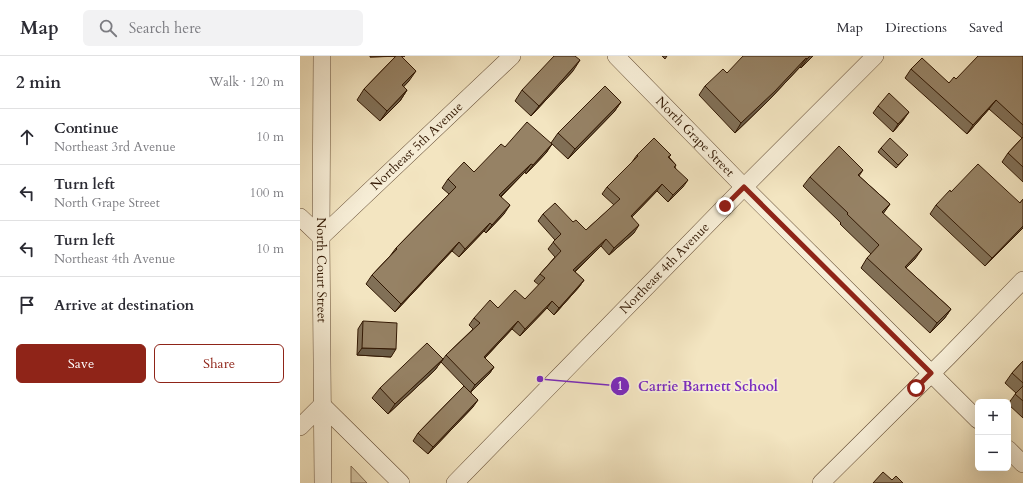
<!DOCTYPE html>
<meta charset="utf-8">
<style>
:root{--surface:#fff;--page:#f2f2f3;--text:#2b2b33;--muted:#7c7c81;--line:#e1e1e2;--accent:#8f2418}
body{margin:0;font-family:Cardo,serif;background:var(--page);color:var(--text)}
.controls{position:absolute;right:12px;bottom:12px;display:grid;overflow:hidden;border-radius:6px;box-shadow:0 4px 16px #0002}
.controls button{width:36px;height:36px;display:grid;place-items:center;padding:0;border:0;border-bottom:1px solid var(--line);background:var(--surface);color:var(--text);font:20px sans-serif}
.stop{position:absolute;width:12px;height:12px;margin:-9px;border:3px solid #8f2418;border-radius:50%;background:#fff}
.stop.end{background:#8f2418;border-color:#fff;box-shadow:0 1px 4px #0008}
.list{margin:0;padding:0;list-style:none}
h2{display:flex;justify-content:space-between;align-items:center;height:52px;margin:0;padding:0 16px;font-size:17px}
h2 small{font-size:13px;font-weight:400;color:var(--muted)}
.list li{display:grid;grid-template-columns:26px 1fr auto;gap:12px;align-items:center;box-sizing:border-box;height:56px;padding:0 16px;border-top:1px solid var(--line)}
.list b{display:block;font-size:15px;white-space:nowrap}
.list p{margin:0;font-size:13px;white-space:nowrap;color:var(--muted)}
.list em{font-size:13px;font-style:normal;color:var(--muted)}
.actions{display:flex;gap:8px;padding:12px 16px}
.actions a{flex:1;padding:9px 0;border:1px solid var(--accent);border-radius:6px;text-align:center;font-size:14px;color:var(--accent)}
.actions .main{background:var(--accent);color:#fff}
.icon{flex:none;width:22px;height:22px;fill:none;stroke:currentColor;stroke-width:2;stroke-linecap:round;stroke-linejoin:round}
.map{position:relative;flex:none;width:723px;height:427px;overflow:hidden}
header{display:flex;align-items:center;gap:24px;box-sizing:border-box;height:56px;padding:0 20px;background:var(--surface);border-bottom:1px solid var(--line)}
header strong{font-size:19px}
nav{display:flex;gap:22px;margin-inline-start:auto;font-size:14px}
.search{width:280px;height:36px;background:var(--page);display:flex;align-items:center;gap:10px;box-sizing:border-box;padding:0 14px;border-radius:6px;color:var(--muted);font-size:15px}
main{display:flex}
aside{flex:1;background:var(--surface)}
.map>svg:first-child{display:block}
.green{fill:#d2c2a1;stroke:#826c52}
.lines{fill:none;stroke-linecap:round;stroke-linejoin:round}
.street-casing{stroke:#624a32;stroke-width:18}
.street{stroke:#f7eed7;stroke-width:17}
.wall{fill:#817057;stroke:#311702}
.shaded-wall{fill:#695b47;stroke:#311702}
.building{fill:#968265;stroke:#311702}
.route{stroke:#8f2418;stroke-width:5}
.labels{text-anchor:middle;dominant-baseline:central;stroke-width:3.5;stroke-linejoin:round;paint-order:stroke}
.street-label{font-size:13px;fill:#311702;stroke:#f7eed7}
.leader{fill:none;stroke:#7b2cbf;stroke-width:1.5}
.callout-dot{fill:#7b2cbf;stroke:#f7eed7;stroke-width:1.5}
.mark-label{font-size:12px;text-anchor:middle;font-weight:bold;fill:#fff}
.callout-label{font-size:14px;text-anchor:middle;font-weight:bold;fill:#7b2cbf;stroke:#f7eed7;stroke-width:3.5;stroke-linejoin:round;paint-order:stroke}
</style>
<header>
<strong>Map</strong>
<div class="search"><svg class="icon" aria-label="search" viewBox="0 0 24 24"><circle cx="10" cy="10" r="6"/><path d="M15 15l6 6"/></svg>Search here</div>
<nav><a>Map</a><a>Directions</a><a>Saved</a></nav>
</header>
<main>
<aside>
<h2>2 min<small>Walk · 120 m</small></h2>
<ul class="list">
<li><svg class="icon" aria-label="ahead" viewBox="0 0 24 24"><path d="M12 20V5M6 11l6-6 6 6"/></svg><div><b>Continue</b><p>Northeast 3rd Avenue</p></div><em>10 m</em></li>
<li><svg class="icon" aria-label="left" viewBox="0 0 24 24"><path d="M17 20v-9H6M10 6l-5 5 5 5"/></svg><div><b>Turn left</b><p>North Grape Street</p></div><em>100 m</em></li>
<li><svg class="icon" aria-label="left" viewBox="0 0 24 24"><path d="M17 20v-9H6M10 6l-5 5 5 5"/></svg><div><b>Turn left</b><p>Northeast 4th Avenue</p></div><em>10 m</em></li>
<li><svg class="icon" aria-label="arrive" viewBox="0 0 24 24"><path d="M6 21V4h12l-3 4 3 4H6"/></svg><div><b>Arrive at destination</b></div></li>
</ul>
<div class="actions"><a class="main">Save</a><a>Share</a></div>
</aside>
<div class="map">
<svg width="723" height="427" viewBox="0 0 723 427">
<rect width="100%" height="100%" fill="#f3e5c1"/>
<filter id="stains"><feTurbulence type="fractalNoise" baseFrequency=".005" numOctaves="4"/><feColorMatrix values="0 0 0 0 .2 0 0 0 0 .09 0 0 0 0 .02 0 0 0 .5 -.17"/></filter>
<radialGradient id="worn" r=".72"><stop offset=".6" stop-color="#630" stop-opacity="0"/><stop offset="1" stop-color="#630" stop-opacity=".3"/></radialGradient>
<polygon class="green" points="51,410 67,427 51,427"/>
<g class="lines">
<g class="street-casing">
<g id="street">
<path id="s1" d="M22,0l-1,181 2,246"/>
<path id="s2" d="M316,0l128,131 234,233"/>
<path id="s3" d="M0,161l21,20 191,-181"/>
<polyline points="0,371 22,349 101,427"/>
<polyline points="708,393 723,408"/>
<path id="s4" d="M155,427l289,-296 131,-131"/>
<polyline points="521,427 648,301 723,224"/>
</g>
</g>
<use href="#street" class="street"/>
</g>
<g class="wall">
<polygon points="70,0 105,0 101,0 109,25 103,31 107,34 100,45 80,65 57,44 64,33 96,0 70,1"/>
<polygon points="362,0 367,0 365,3"/>
<polygon points="513,0 501,12 500,11 469,44 435,77 399,39 405,30 427,17"/>
<polygon points="723,0 723,126 702,106 708,97 722,82 689,53 667,78 605,22 611,13 649,27 656,23"/>
<polygon points="273,15 231,60 215,45 222,34"/>
<polygon points="321,46 314,56 268,103 251,87 258,77"/>
<polygon points="578,50 604,63 593,76 573,57"/>
<polygon points="252,88 246,97 226,118 225,116 201,141 204,158 186,177 184,175 159,201 152,195 95,256 66,228 72,219 90,200 96,192 149,138 142,132 148,123 174,116 205,91"/>
<polygon points="581,92 605,102 596,112 578,96"/>
<polygon points="337,99 371,99 369,101 376,109 375,111 383,131 368,146 357,135 332,161 334,177 309,199 301,190 275,216 284,224 279,231 254,259 247,252 220,280 212,273 185,302 194,311 189,318 171,336 173,351 128,398 113,385 118,377 164,330 141,306 146,299 173,273 169,269 174,262 198,252 225,243 239,229 234,225 240,218 255,201 248,193 255,184 238,165 243,158 273,166 286,174 314,149 302,138 307,131 332,106"/>
<polygon points="563,114 559,120 590,148 583,157 615,203 606,212 651,253 644,263 630,277 561,212 567,202 571,198 540,168 541,167 503,130 510,121"/>
<polygon points="651,136 720,147 723,143 723,172 685,210 630,158 636,149"/>
<polygon points="63,265 91,301 57,299 58,273"/>
<polygon points="143,303 135,314 88,358 72,342 80,332"/>
<polygon points="723,305 723,362 708,348 716,337 705,327 712,317"/>
</g>
<g class="shaded-wall">
<polygon points="71,0 105,0 70,1"/>
<polygon points="510,0 513,0 501,12 507,3"/>
<polygon points="506,2 500,11 469,44 435,77 441,67"/>
<polygon points="280,4 273,15 231,60 239,50"/>
<polygon points="116,15 109,25 95,40 102,29"/>
<polygon points="107,34 100,45 80,65 87,55"/>
<polygon points="696,44 689,53 667,78 673,69"/>
<polygon points="321,46 314,56 268,103 275,93"/>
<polygon points="609,56 604,63 593,76 598,68"/>
<polygon points="252,88 246,97 226,118 233,109"/>
<polygon points="231,108 225,116 193,148 199,139"/>
<polygon points="388,124 383,131 368,146 373,139"/>
<polygon points="362,128 357,135 326,167 331,160"/>
<polygon points="590,148 583,158 582,156"/>
<polygon points="210,149 204,158 186,177 192,169"/>
<polygon points="190,167 184,175 159,201 165,193"/>
<polygon points="339,169 334,177 309,199 314,192"/>
<polygon points="723,170 723,172 685,210 692,202"/>
<polygon points="306,183 301,190 268,222 273,214"/>
<polygon points="159,186 152,195 95,256 101,248"/>
<polygon points="622,193 615,203 598,220 605,211"/>
<polygon points="284,224 279,231 254,259 259,252"/>
<polygon points="252,245 247,252 220,280 225,273"/>
<polygon points="651,253 644,263 630,277 637,267"/>
<polygon points="218,265 212,273 179,308 184,301"/>
<polygon points="62,292 96,293 91,301 57,299"/>
<polygon points="143,303 135,314 88,358 95,348"/>
<polygon points="194,311 189,318 170,337 175,329"/>
<polygon points="178,344 173,351 128,398 133,391"/>
</g>
<g class="building">
<polygon points="96,0 101,0 116,15 102,29 107,34 87,55 64,33"/>
<polygon points="254,0 275,0 280,4 239,50 222,34"/>
<polygon points="443,0 510,0 507,3 506,2 475,35 441,67 405,30 423,13 427,17"/>
<polygon points="678,0 723,0 723,69 696,44 673,69 611,13 622,2 649,27 654,21 656,23"/>
<polygon points="305,30 321,46 275,93 258,77"/>
<polygon points="589,37 609,56 598,68 578,50"/>
<polygon points="227,66 252,88 233,109 231,108 199,139 210,149 192,169 190,167 165,193 159,186 101,248 72,219 97,193 96,192 156,131 148,123 164,106 174,116 201,88 205,91"/>
<polygon points="723,81 723,111 708,97"/>
<polygon points="354,82 371,99 368,101 376,109 374,111 388,124 373,139 362,128 331,160 339,169 314,192 306,183 273,214 284,224 259,252 252,245 225,273 218,265 184,301 194,311 175,329 146,299 180,267 174,262 190,244 198,252 215,234 225,243 245,222 240,218 261,195 253,186 261,178 243,158 255,147 273,166 276,164 286,174 320,143 307,131 338,100 337,99"/>
<polygon points="590,82 608,99 598,109 581,92"/>
<polygon points="539,90 563,114 558,119 590,148 582,156 622,193 605,211 651,253 637,267 567,202 579,189 547,158 548,157 510,121"/>
<polygon points="678,108 720,147 723,143 723,170 692,202 636,149 650,134 651,136"/>
<polygon points="63,265 97,267 96,293 62,292"/>
<polygon points="127,287 143,303 95,348 80,332"/>
<polygon points="723,305 723,327 712,317"/>
<polygon points="164,330 178,344 133,391 118,377"/>
<polygon points="723,330 723,345 715,338"/>
<polygon points="583,416 592,424 596,420 603,427 573,427"/>
</g>
<g class="lines">
<polyline class="route" points="425,150 444,131 631,317 616,332"/>
</g>
<g class="labels">
<g class="street-label">
<text stroke="none"><textPath href="#s2" startOffset="113">North Grape Street</textPath></text>
<text stroke="none"><textPath href="#s3" startOffset="161">Northeast 5th Avenue</textPath></text>
<text stroke="none"><textPath href="#s4" startOffset="300">Northeast 4th Avenue</textPath></text>
<text stroke="none"><textPath href="#s1" startOffset="214">North Court Street</textPath></text>
</g>
</g>
<path class="leader" d="M240 323L320 330"/>
<g class="callout-dot">
<circle cx="240" cy="323" r="4"/>
<circle cx="320" cy="330" r="10"/>
</g>
<g class="mark-label">
<text x="320" y="334">1</text>
</g>
<g class="callout-label">
<text x="408" y="335">Carrie Barnett School</text>
</g>
<rect width="100%" height="100%" filter="url(#stains)"/>
<rect width="100%" height="100%" fill="url(#worn)"/>
</svg>
<div class="controls">
<button>+</button>
<button>−</button>
</div>
<div class="stop" style="left:616px;top:332px"></div>
<div class="stop end" style="left:425px;top:150px"></div>
</div>
</main>
